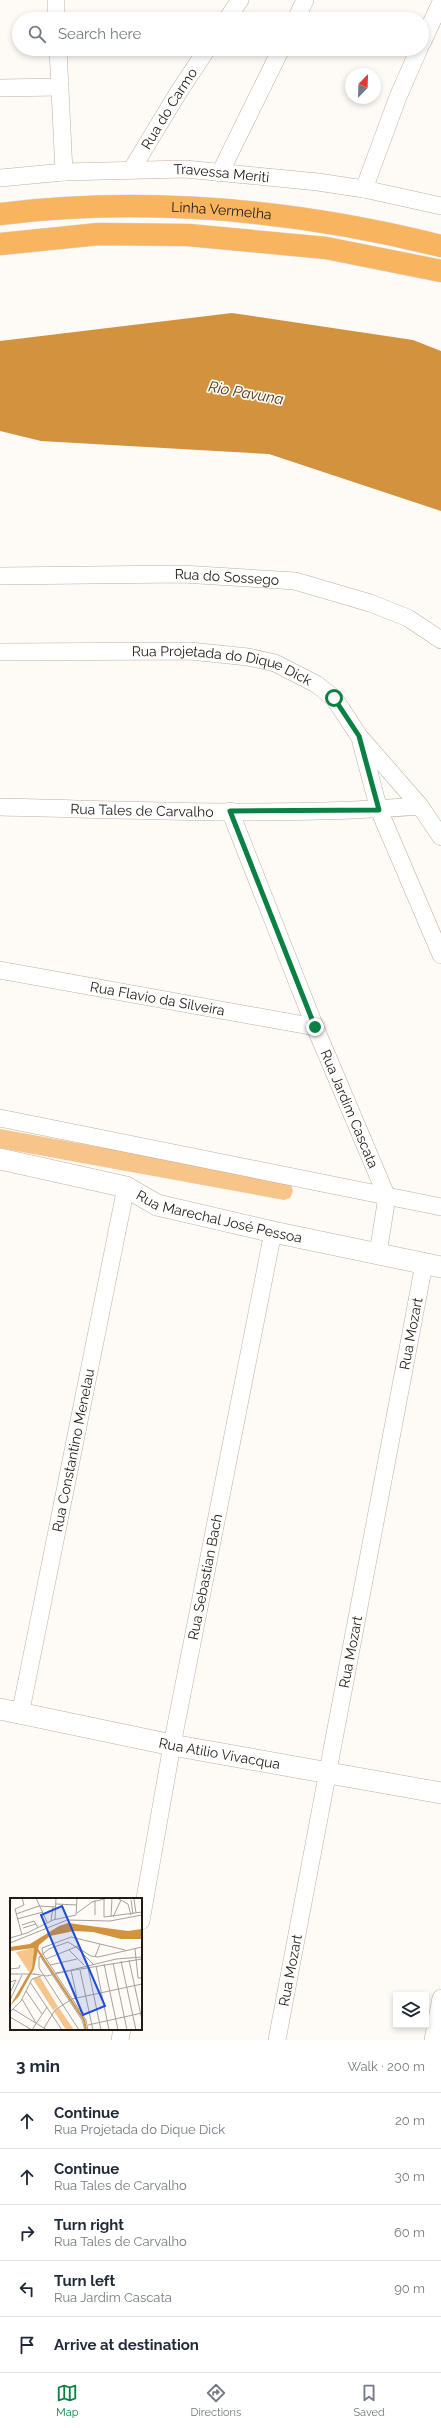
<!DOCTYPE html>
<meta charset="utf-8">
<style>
:root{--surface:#fff;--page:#f2f2f3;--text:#1f2937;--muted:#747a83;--line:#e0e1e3;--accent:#0b8043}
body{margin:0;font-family:Raleway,sans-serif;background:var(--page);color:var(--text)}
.controls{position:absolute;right:12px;bottom:12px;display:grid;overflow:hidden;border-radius:0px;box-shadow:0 2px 6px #0003}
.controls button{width:36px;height:36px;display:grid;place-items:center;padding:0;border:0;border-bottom:1px solid var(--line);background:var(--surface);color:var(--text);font:20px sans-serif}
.compass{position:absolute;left:345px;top:68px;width:36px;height:36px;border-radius:50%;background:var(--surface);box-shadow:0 2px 6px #0003;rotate:23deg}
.stop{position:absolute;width:12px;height:12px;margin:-9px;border:3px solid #0b8043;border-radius:50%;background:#fff}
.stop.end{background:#0b8043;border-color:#fff;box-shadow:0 1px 4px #0008}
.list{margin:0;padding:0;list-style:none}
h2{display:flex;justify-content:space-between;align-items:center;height:52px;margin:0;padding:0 16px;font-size:17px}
h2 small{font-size:13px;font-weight:400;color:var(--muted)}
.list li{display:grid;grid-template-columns:26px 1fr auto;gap:12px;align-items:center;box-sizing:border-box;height:56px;padding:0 16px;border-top:1px solid var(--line)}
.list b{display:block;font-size:15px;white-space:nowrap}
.list p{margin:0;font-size:13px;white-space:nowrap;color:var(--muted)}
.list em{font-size:13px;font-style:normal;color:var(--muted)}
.icon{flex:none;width:22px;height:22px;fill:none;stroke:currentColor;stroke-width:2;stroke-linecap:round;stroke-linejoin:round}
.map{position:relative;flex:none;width:441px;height:2040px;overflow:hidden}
.search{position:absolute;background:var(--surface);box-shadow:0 2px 6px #0003;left:12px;right:12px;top:12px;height:44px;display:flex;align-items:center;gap:10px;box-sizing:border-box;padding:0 14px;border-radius:22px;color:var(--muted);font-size:15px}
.sheet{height:332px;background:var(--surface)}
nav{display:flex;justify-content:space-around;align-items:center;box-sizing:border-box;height:56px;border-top:1px solid var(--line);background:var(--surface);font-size:11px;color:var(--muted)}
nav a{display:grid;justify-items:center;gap:2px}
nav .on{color:var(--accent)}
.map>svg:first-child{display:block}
.green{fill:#f7c489}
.water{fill:#d2923e}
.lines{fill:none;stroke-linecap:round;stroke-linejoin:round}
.minor-casing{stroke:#c0af9d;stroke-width:18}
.tertiary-casing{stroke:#c0af9d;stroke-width:22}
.motorway-casing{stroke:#d7d6d5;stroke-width:23}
.minor{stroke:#fff;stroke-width:17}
.tertiary{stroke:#fff;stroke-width:21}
.motorway{stroke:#f8b45e;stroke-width:22}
.route{stroke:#0b8043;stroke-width:5}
.labels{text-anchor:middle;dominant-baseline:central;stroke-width:3.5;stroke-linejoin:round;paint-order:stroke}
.street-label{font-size:14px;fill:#211b14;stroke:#fefaf6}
.water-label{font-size:15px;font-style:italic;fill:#513613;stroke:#fefaf6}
.inset-river{fill:none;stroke:#d2923e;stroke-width:2}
.inset-road{fill:none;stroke:#a6a19c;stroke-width:1}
.view{fill:#1d4ed8;fill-opacity:0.15;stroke:#1d4ed8;stroke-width:2}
.inset-edge{fill:none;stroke:#211b14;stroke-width:2}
</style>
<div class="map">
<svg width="441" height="2040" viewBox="0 0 441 2040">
<rect width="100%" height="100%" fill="#fefaf6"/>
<polygon class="green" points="0,1129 286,1181 291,1184 293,1191 290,1198 284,1200 0,1148"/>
<polygon class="water" points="232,313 413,340 441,351 441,511 269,454 41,441 0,431 0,341"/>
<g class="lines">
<g class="minor-casing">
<g id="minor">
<polyline points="56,0 56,19"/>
<polyline points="227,19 240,0"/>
<polyline points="296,19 305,0"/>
<polyline points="422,43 441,2"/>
<polyline points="58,49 64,172"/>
<polyline points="0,88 60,87"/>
<path id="s1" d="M132,169l46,-76 29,-44"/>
<polyline points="220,173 281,49"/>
<path id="s2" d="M0,178l64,-6 121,-3 133,13 46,7 77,17"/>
<polyline points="364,189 398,97 419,49"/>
<path id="s3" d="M0,576l182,-2 113,7 75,22 38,15 33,22"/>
<path id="s4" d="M0,652l190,-1 58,6 27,6 41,21 18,14 25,38 61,70 21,31"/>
<polyline points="361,742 379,810 441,955"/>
<path id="s5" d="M0,807c140,3 281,10 420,-1"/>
<path id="s6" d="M230,811l85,216 72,170 -9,56"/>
<path id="s7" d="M0,970l315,57"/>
<polyline points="0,1118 441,1207"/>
<path id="s8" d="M20,1715l106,-528"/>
<path id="s9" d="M141,1921l31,-176 101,-513"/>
<polyline points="120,2040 122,2029"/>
<path id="s10" d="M277,2040l147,-776"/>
<polyline points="433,2040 441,1998"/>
</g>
</g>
<g class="tertiary-casing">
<g id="tertiary">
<path id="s11" d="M0,1159l126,28 31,18 116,27 168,35"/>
<path id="s12" d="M0,1709l172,36 269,48"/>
</g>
</g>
<g class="motorway-casing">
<g id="motorway">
<path id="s13" d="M0,214c148,-18 297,-4 441,32"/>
<polyline points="0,244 99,234 188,235 326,248 441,271"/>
</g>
</g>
<use href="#minor" class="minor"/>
<use href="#tertiary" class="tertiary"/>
<use href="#motorway" class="motorway"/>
</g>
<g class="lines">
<polyline class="route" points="315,1027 230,811 379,810 359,736 334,698"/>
</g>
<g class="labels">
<g class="street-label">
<text stroke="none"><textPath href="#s1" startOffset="71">Rua do Carmo</textPath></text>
<text stroke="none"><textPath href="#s2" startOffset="222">Travessa Meriti</textPath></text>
<text stroke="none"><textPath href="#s13" startOffset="222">Linha Vermelha</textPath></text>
<text stroke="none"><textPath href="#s3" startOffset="227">Rua do Sossego</textPath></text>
<text stroke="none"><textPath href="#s4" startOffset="224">Rua Projetada do Dique Dick</textPath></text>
<text stroke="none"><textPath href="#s5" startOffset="142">Rua Tales de Carvalho</textPath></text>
<text stroke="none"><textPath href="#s7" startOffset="160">Rua Flavio da Silveira</textPath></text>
<text stroke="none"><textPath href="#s6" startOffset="321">Rua Jardim Cascata</textPath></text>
<text stroke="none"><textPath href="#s11" startOffset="228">Rua Marechal José Pessoa</textPath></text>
<text stroke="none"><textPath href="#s10" startOffset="719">Rua Mozart</textPath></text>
<text stroke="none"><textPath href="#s8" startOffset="270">Rua Constantino Menelau</textPath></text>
<text stroke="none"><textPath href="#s9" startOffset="350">Rua Sebastian Bach</textPath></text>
<text stroke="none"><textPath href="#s10" startOffset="395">Rua Mozart</textPath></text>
<text stroke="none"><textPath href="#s12" startOffset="224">Rua Atilio Vivacqua</textPath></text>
<text stroke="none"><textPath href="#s10" startOffset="71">Rua Mozart</textPath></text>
</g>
<g class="water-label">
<text transform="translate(246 393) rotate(10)">Rio Pavuna</text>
</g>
</g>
<g transform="translate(10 1898)">
<rect width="132" height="132" fill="#fefaf6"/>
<path d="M24,50l-2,20 -3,4 -13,-20zM30,79l18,30 -5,3 -20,-31zM49,110l15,22h-8l-12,-19z" fill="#f7c489"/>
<path d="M58,25l60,8 14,-2v10h-21l-28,-7 -19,-1 -24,5 -11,9 -5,24 -15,27 -9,10 22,-38 2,-20 -24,3v-4l20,-3 29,-18z" fill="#d2923e"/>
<path class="inset-river" d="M27,51l47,71 2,10"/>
<path class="inset-road" d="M26,0l11,24M107,0l11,6 3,11M94,1v18l38,-5M124,1l2,14M121,2l2,14M46,6l21,1M67,15l15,-11 16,-4M6,16l23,-8 17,1M85,17v-15M101,19l1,-19M103,19l8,-17M7,21l26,-7M45,21l1,-21M41,23l2,-14M12,27l12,-4 4,7M13,30l13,-4M12,37l-7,-26 9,-4 -2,-7M0,40l17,-5 26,-13 23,-5 1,-17M0,45l57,-23 43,1 32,-6M65,48l19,19M125,51l3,29h4M59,52l15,15M33,56l-1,-6 29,-11 54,13M33,56l43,66 2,10M30,58l42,64 3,10M85,59l5,-13M36,61l32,-13M119,62l13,60M111,63l15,69M103,65l14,67M94,66l14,66M40,67l27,-6M86,68l13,64M78,70l13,62M0,71l9,-1 1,-3M61,72l6,28M70,72l13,60M46,75l86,-14M0,76h25M24,76l13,2 69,-17 26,-2M0,84l6,-2 -6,13M20,84l32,48M16,93l16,23M12,101l14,24M0,102l12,-25M3,111l34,21M0,114l11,-11 11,-22 9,-3M0,119l22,13M78,127l54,-12M34,130l11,-18 17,-11 70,-15M22,132l15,-23M69,132l-40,-62v-11l10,-8 19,-7 23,14 7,1 44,-10"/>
<path class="view" d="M52,8l43,100 -22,9 -42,-100z"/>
<rect width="132" height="132" class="inset-edge"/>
</g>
</svg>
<div class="controls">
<button><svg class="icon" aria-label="layers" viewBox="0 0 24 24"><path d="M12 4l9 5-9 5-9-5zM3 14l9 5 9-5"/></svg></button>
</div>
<svg class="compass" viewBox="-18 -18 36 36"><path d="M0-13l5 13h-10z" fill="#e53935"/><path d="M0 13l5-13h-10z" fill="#747a83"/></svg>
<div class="stop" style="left:334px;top:698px"></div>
<div class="stop end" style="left:315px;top:1027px"></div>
<div class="search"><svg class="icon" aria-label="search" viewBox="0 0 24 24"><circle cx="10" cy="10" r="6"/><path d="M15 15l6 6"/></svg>Search here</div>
</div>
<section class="sheet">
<h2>3 min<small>Walk · 200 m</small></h2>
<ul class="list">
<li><svg class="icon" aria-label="ahead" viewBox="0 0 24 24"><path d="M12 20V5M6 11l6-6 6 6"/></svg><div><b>Continue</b><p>Rua Projetada do Dique Dick</p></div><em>20 m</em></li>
<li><svg class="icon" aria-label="ahead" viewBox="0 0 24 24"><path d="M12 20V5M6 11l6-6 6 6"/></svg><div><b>Continue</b><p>Rua Tales de Carvalho</p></div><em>30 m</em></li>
<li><svg class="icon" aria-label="right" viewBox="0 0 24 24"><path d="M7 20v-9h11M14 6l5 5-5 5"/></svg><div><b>Turn right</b><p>Rua Tales de Carvalho</p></div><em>60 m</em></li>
<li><svg class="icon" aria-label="left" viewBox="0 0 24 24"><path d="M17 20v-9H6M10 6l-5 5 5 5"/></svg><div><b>Turn left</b><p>Rua Jardim Cascata</p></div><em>90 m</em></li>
<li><svg class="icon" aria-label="arrive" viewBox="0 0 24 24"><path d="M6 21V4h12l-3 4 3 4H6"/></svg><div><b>Arrive at destination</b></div></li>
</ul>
</section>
<nav>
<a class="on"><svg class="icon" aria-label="map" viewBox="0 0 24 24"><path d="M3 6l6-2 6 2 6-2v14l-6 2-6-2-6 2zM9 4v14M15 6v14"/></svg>Map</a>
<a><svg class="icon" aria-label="directions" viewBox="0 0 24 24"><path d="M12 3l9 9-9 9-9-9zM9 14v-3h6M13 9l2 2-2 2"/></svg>Directions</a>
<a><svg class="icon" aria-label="saved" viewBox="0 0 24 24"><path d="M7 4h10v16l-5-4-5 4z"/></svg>Saved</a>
</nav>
